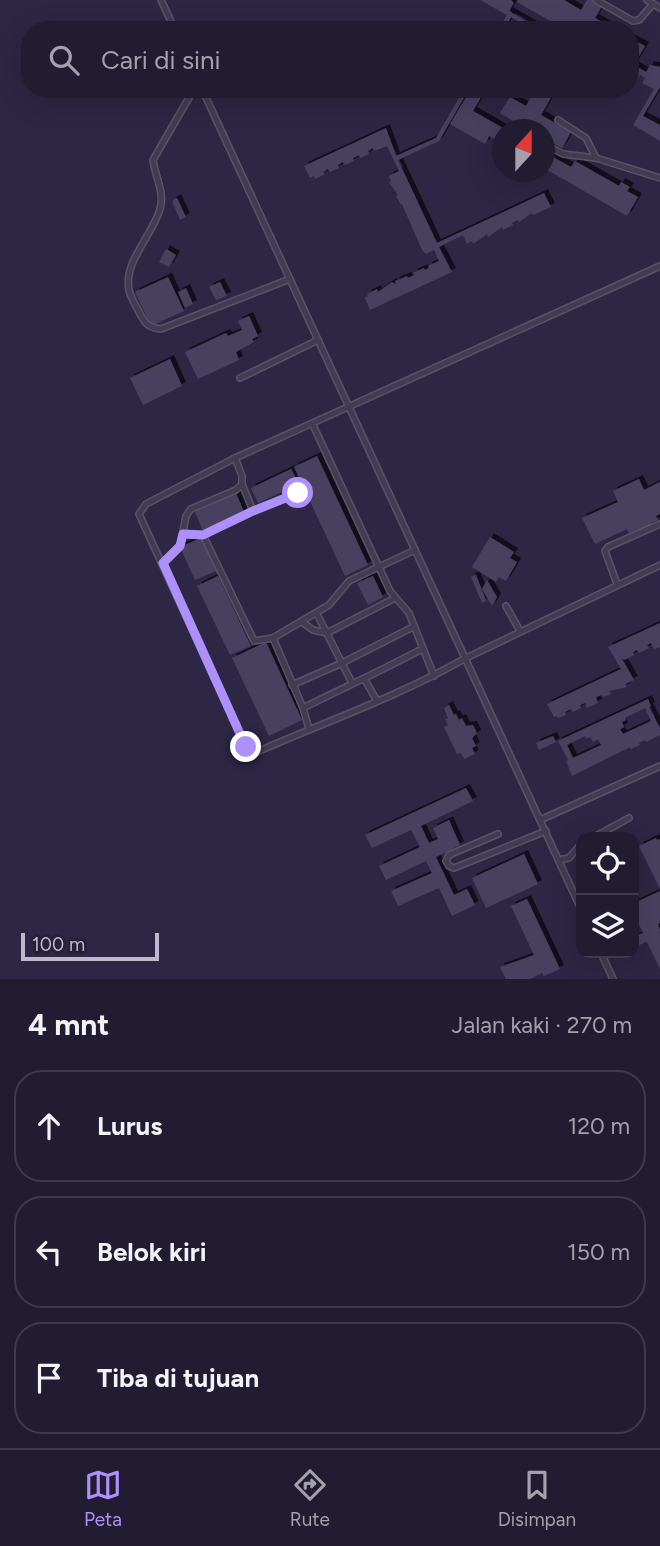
<!DOCTYPE html>
<html lang="id">
<meta charset="utf-8">
<style>
:root{--surface:#221c33;--page:#2e293f;--text:#f1f3f6;--muted:#a2a1ac;--line:#3f3a4e;--accent:#ae90fa}
body{margin:0;font-family:Figtree,sans-serif;background:var(--page);color:var(--text)}
.controls{position:absolute;right:21px;bottom:21px;display:grid;overflow:hidden;border-radius:14px;box-shadow:0 7px 28px #0002}
.controls button{width:63px;height:63px;display:grid;place-items:center;padding:0;border:0;border-bottom:2px solid var(--line);background:var(--surface);color:var(--text);font:35px sans-serif}
.compass{position:absolute;left:492px;top:119px;width:63px;height:63px;border-radius:50%;background:var(--surface);box-shadow:0 7px 28px #0002;rotate:21deg}
.scale{position:absolute;left:21px;bottom:18px;width:138px;box-sizing:border-box;padding-left:7px;border:4px solid #beb8cd;border-top:0;font-size:19px;line-height:24px;white-space:nowrap;color:#beb8cd;-webkit-text-stroke:5px #261f39;paint-order:stroke}
.stop{position:absolute;width:21px;height:21px;margin:-16px;border:5px solid #ae90fa;border-radius:50%;background:#fff}
.stop.end{background:#ae90fa;border-color:#fff;box-shadow:0 2px 7px #0008}
.list{margin:0;padding:0;list-style:none}
h2{display:flex;justify-content:space-between;align-items:center;height:91px;margin:0;padding:0 28px;font-size:30px}
h2 small{font-size:23px;font-weight:400;color:var(--muted)}
.list li{display:grid;grid-template-columns:46px 1fr auto;gap:21px;align-items:center;box-sizing:border-box;height:112px;margin:0 14px 14px;padding:0 14px;border:2px solid var(--line);border-radius:28px}
.list b{display:block;font-size:26px;white-space:nowrap}
.list em{font-size:23px;font-style:normal;color:var(--muted)}
.icon{flex:none;width:38px;height:38px;fill:none;stroke:currentColor;stroke-width:2;stroke-linecap:round;stroke-linejoin:round}
.map{position:relative;flex:none;width:660px;height:979px;overflow:hidden}
.search{position:absolute;background:var(--surface);box-shadow:0 7px 28px #0002;left:21px;right:21px;top:21px;height:77px;display:flex;align-items:center;gap:18px;box-sizing:border-box;padding:0 24px;border-radius:28px;color:var(--muted);font-size:26px}
.sheet{height:469px;background:var(--surface)}
nav{display:flex;justify-content:space-around;align-items:center;box-sizing:border-box;height:98px;border-top:2px solid var(--line);background:var(--surface);font-size:19px;color:var(--muted)}
nav a{display:grid;justify-items:center;gap:4px}
nav .on{color:var(--accent)}
.map>svg:first-child{display:block}
.building{fill:#494061;fill-rule:evenodd;filter:url(#shadow)}
.lines{fill:none;stroke-linecap:round;stroke-linejoin:round}
.service-casing{stroke:#59536a;stroke-width:8}
.service{stroke:#413b53;stroke-width:5}
.route{stroke:#ae90fa;stroke-width:9}
</style>
<div class="map">
<svg width="660" height="979" viewBox="0 0 660 979">
<defs>
<filter id="shadow"><feDropShadow dx="4" dy="-4" stdDeviation="0" flood-color="#0009"/></filter>
</defs>
<rect width="100%" height="100%" fill="#2d2644"/>
<g class="building">
<polygon points="480,0 511,0 514,3 509,11 541,30 533,30 511,17 504,30 498,30 507,15"/>
<polygon points="518,0 564,0 581,10 587,0 593,0 602,6 595,18 616,30 566,30 517,2"/>
<polygon points="630,38 645,46 634,65 646,72 650,65 660,67 660,87 643,116 660,125 660,141 633,125 654,89 642,83 645,78 640,75 637,80 631,77 634,72 630,70"/>
<polygon points="464,89 469,89 439,141 398,160 437,243 544,193 551,207 533,215 532,213 519,222 518,220 512,223 513,225 503,230 502,227 488,237 487,234 473,244 472,241 467,244 463,235 439,247 452,272 370,310 365,298 368,296 367,294 377,289 378,292 392,282 396,284 395,281 407,276 408,278 414,275 413,273 424,268 425,270 429,268 428,266 439,261 434,250 426,254 422,250 402,204 401,205 396,196 398,195 389,182 391,181 389,176 399,171 387,146 374,151 373,148 368,151 369,154 360,158 359,155 353,158 354,161 345,165 343,162 338,165 339,168 330,172 328,169 323,172 325,174 315,179 314,176 310,178 304,166 386,128 396,156 436,138"/>
<polygon points="471,89 483,94 473,111 503,128 503,144 489,136 485,144 450,124"/>
<polygon points="536,89 556,89 541,115 571,132 562,148 544,138 544,130 529,130 500,113 510,97 526,106"/>
<polygon points="544,152 571,167 575,161 619,186 621,182 630,187 627,191 638,197 627,216 544,168"/>
<polygon points="177,198 186,217 180,220 172,201"/>
<polygon points="166,249 176,255 169,267 159,262"/>
<polygon points="168,277 184,311 151,326 135,292"/>
<polygon points="220,282 227,296 216,300 209,287"/>
<polygon points="186,288 193,304 185,308 178,292"/>
<polygon points="249,316 258,336 252,339 254,342 236,352 239,360 198,379 185,352 226,333 228,336 242,330 238,321"/>
<polygon points="170,359 182,386 143,405 130,378"/>
<polygon points="317,456 368,565 345,576 294,467"/>
<polygon points="291,469 299,484 258,503 251,488"/>
<polygon points="639,479 644,490 660,482 660,514 656,516 658,520 651,523 652,527 639,533 638,529 629,533 627,529 595,544 582,518 618,502 613,491"/>
<polygon points="236,493 244,512 203,531 195,512"/>
<polygon points="490,537 514,552 510,558 517,562 506,581 499,577 496,582 472,567"/>
<polygon points="201,538 216,571 195,580 180,547"/>
<polygon points="476,575 486,601 482,603 471,577"/>
<polygon points="218,576 251,646 230,655 197,586"/>
<polygon points="373,576 383,597 368,605 357,583"/>
<polygon points="487,580 497,597 492,606 482,589"/>
<polygon points="660,623 660,647 654,649 651,643 647,645 649,648 639,653 637,650 633,652 634,655 624,660 621,657 634,680 625,684 627,687 610,691 611,694 603,697 602,695 596,697 598,703 587,708 585,703 580,705 581,708 573,712 571,709 565,712 566,715 558,718 556,716 554,717 547,704 621,669 608,647"/>
<polygon points="266,642 302,720 269,736 232,658"/>
<path d="M648,699l3,7 -2,1 11,21v7l-14,7 -1,-2 -6,3 1,2 -9,4 -1,-2 -58,29 -6,-15 2,-1 -10,-19zM645,708l6,13 -28,13 -3,-5 4,-2 -2,-5 4,-2 -1,-2zM585,736l1,3 4,-2 3,5 5,-3 3,6 -28,13 -6,-13z"/>
<polygon points="449,705 454,715 456,714 459,720 462,718 466,726 473,725 477,733 472,738 476,746 472,748 475,754 464,759 461,753 457,754 444,727 448,725 445,719 448,718 444,708"/>
<polygon points="553,736 556,742 539,750 536,743"/>
<polygon points="466,788 473,801 421,826 429,843 438,839 433,828 449,820 460,845 436,857 454,895 467,889 475,905 452,916 439,888 398,906 391,891 432,873 426,861 386,880 379,866 420,847 411,830 372,848 365,835"/>
<polygon points="656,838 657,840 660,839 660,889 639,846"/>
<polygon points="524,854 538,884 486,908 472,878"/>
<polygon points="660,891 660,923 658,924 660,930 660,969 647,942 639,945 635,937 643,933 634,914 634,903"/>
<polygon points="527,899 560,969 544,976 542,973 530,979 506,979 500,967 534,955 511,906"/>
</g>
<g class="lines">
<g class="service-casing">
<g id="service">
<polyline points="161,0 175,30"/>
<polyline points="596,0 633,21 639,20 653,4"/>
<polyline points="647,0 660,8"/>
<path d="M194,89l-41,71c2,16 12,33 7,49 -6,24 -37,53 -31,81 1,6 6,14 9,20 6,12 9,18 23,19l129,-50"/>
<polyline points="202,89 581,909"/>
<polyline points="558,120 586,138 596,158"/>
<polyline points="518,127 522,130"/>
<polyline points="544,144 563,154 596,158 660,178"/>
<path d="M660,266l-425,192 -89,46 -7,10 107,233 5,3 8,1c69,-30 140,-55 205,-92l196,-94"/>
<polyline points="240,378 318,340"/>
<polyline points="313,425 390,591 409,613 434,676"/>
<polyline points="242,484 253,511"/>
<polyline points="183,534 203,535 253,511 298,493"/>
<polyline points="203,535 254,641 273,638"/>
<polyline points="163,563 180,546 186,516 191,509 236,490 242,484 242,476 235,458"/>
<polyline points="617,584 605,551 608,547 660,524"/>
<polyline points="506,606 520,631"/>
<polyline points="317,614 352,683"/>
<polyline points="302,622 313,630 327,633 395,598"/>
<polyline points="365,680 377,701"/>
<polyline points="292,685 342,663 413,627"/>
<path d="M303,708c40,-20 80,-38 119,-59"/>
<polyline points="309,729 303,708 273,638 329,605 349,581 415,550"/>
<polyline points="540,820 660,766"/>
<polyline points="498,834 449,855 446,861 449,866 454,868 546,831"/>
<polyline points="594,837 629,818"/>
<polyline points="559,860 569,858 581,844"/>
<polyline points="601,953 613,979"/>
</g>
</g>
<use href="#service" class="service"/>
</g>
<g class="lines">
<polyline class="route" points="246,747 163,563 180,546 183,534 203,535 253,511 298,493"/>
</g>
</svg>
<div class="controls">
<button><svg class="icon" aria-label="locate" viewBox="0 0 24 24"><circle cx="12" cy="12" r="6"/><path d="M12 2v4M12 18v4M2 12h4M18 12h4"/></svg></button>
<button><svg class="icon" aria-label="layers" viewBox="0 0 24 24"><path d="M12 4l9 5-9 5-9-5zM3 14l9 5 9-5"/></svg></button>
</div>
<svg class="compass" viewBox="-18 -18 36 36"><path d="M0-13l5 13h-10z" fill="#e53935"/><path d="M0 13l5-13h-10z" fill="#a2a1ac"/></svg>
<div class="scale">100 m</div>
<div class="stop" style="left:298px;top:493px"></div>
<div class="stop end" style="left:246px;top:747px"></div>
<div class="search"><svg class="icon" aria-label="search" viewBox="0 0 24 24"><circle cx="10" cy="10" r="6"/><path d="M15 15l6 6"/></svg>Cari di sini</div>
</div>
<section class="sheet">
<h2>4 mnt<small>Jalan kaki · 270 m</small></h2>
<ul class="list">
<li><svg class="icon" aria-label="ahead" viewBox="0 0 24 24"><path d="M12 20V5M6 11l6-6 6 6"/></svg><div><b>Lurus</b></div><em>120 m</em></li>
<li><svg class="icon" aria-label="left" viewBox="0 0 24 24"><path d="M17 20v-9H6M10 6l-5 5 5 5"/></svg><div><b>Belok kiri</b></div><em>150 m</em></li>
<li><svg class="icon" aria-label="arrive" viewBox="0 0 24 24"><path d="M6 21V4h12l-3 4 3 4H6"/></svg><div><b>Tiba di tujuan</b></div></li>
</ul>
</section>
<nav>
<a class="on"><svg class="icon" aria-label="map" viewBox="0 0 24 24"><path d="M3 6l6-2 6 2 6-2v14l-6 2-6-2-6 2zM9 4v14M15 6v14"/></svg>Peta</a>
<a><svg class="icon" aria-label="directions" viewBox="0 0 24 24"><path d="M12 3l9 9-9 9-9-9zM9 14v-3h6M13 9l2 2-2 2"/></svg>Rute</a>
<a><svg class="icon" aria-label="saved" viewBox="0 0 24 24"><path d="M7 4h10v16l-5-4-5 4z"/></svg>Disimpan</a>
</nav>
